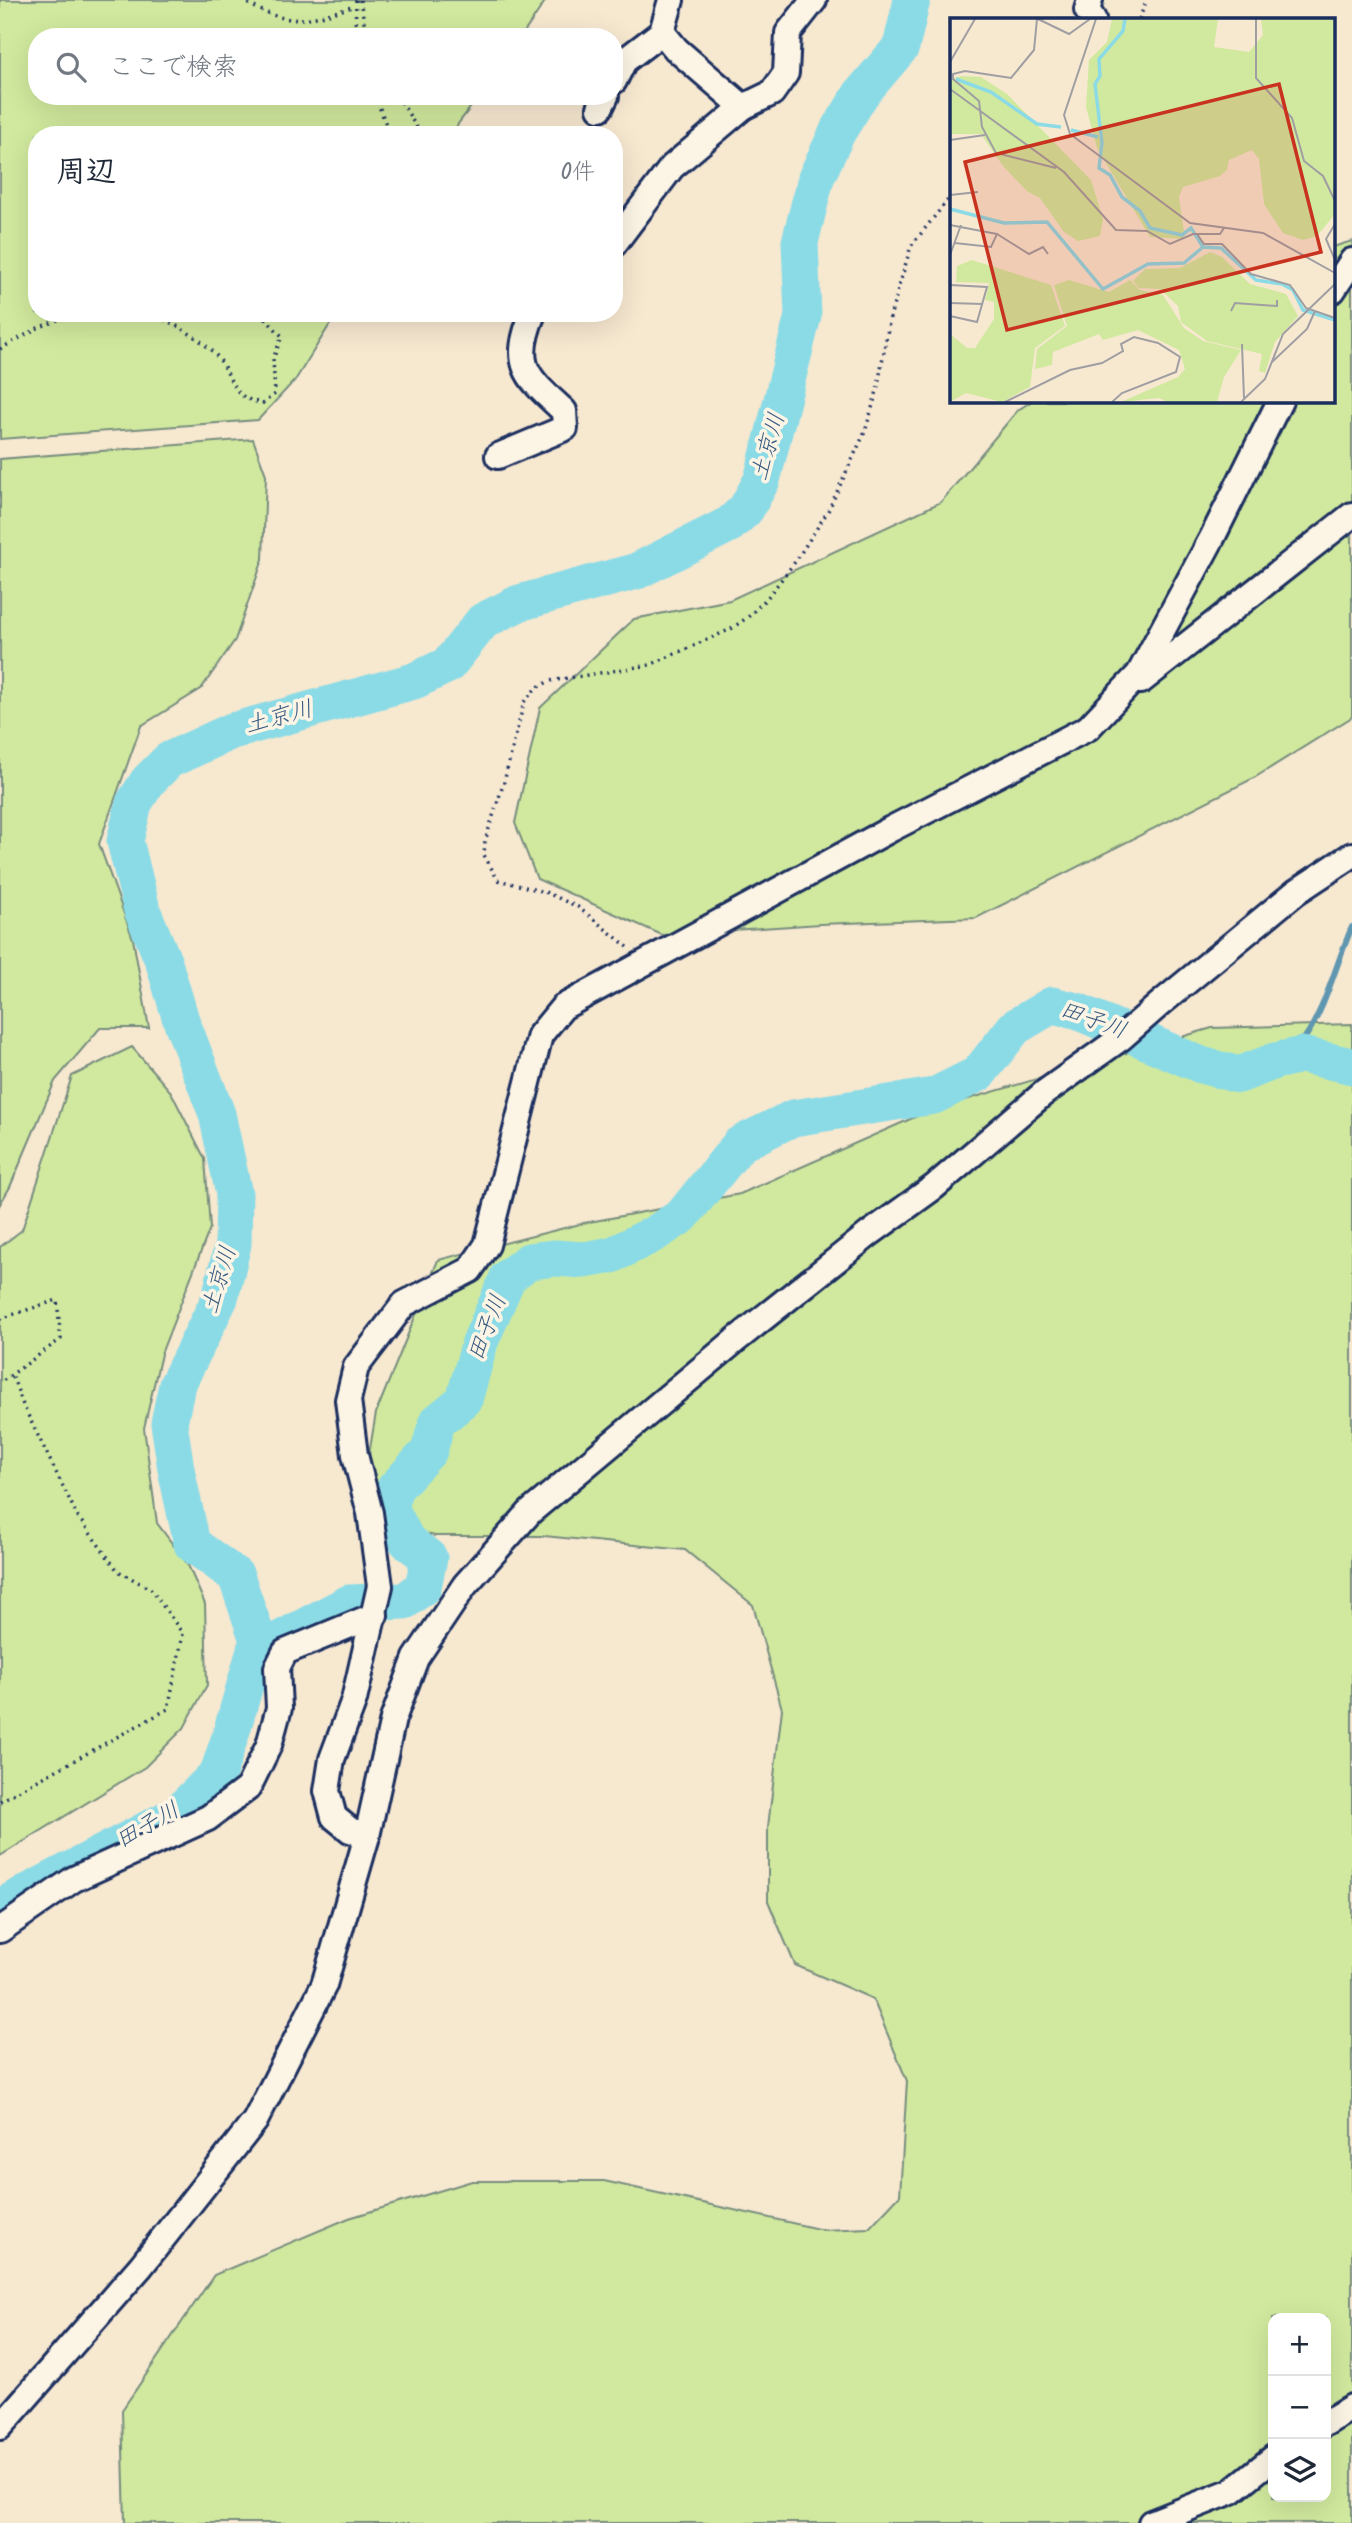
<!DOCTYPE html>
<html lang="ja">
<meta charset="utf-8">
<style>
:root{--surface:#fff;--page:#f2f2f3;--text:#1f2937;--muted:#747a83;--line:#e0e1e3}
body{margin:0;font-family:Kalam,"Klee One",sans-serif;background:var(--page);color:var(--text)}
.controls{position:absolute;right:21px;bottom:21px;display:grid;overflow:hidden;border-radius:14px;box-shadow:0 7px 28px #0002}
.controls button{width:63px;height:63px;display:grid;place-items:center;padding:0;border:0;border-bottom:2px solid var(--line);background:var(--surface);color:var(--text);font:35px sans-serif}
.list{margin:0;padding:0;list-style:none}
h2{display:flex;justify-content:space-between;align-items:center;height:91px;margin:0;padding:0 28px;font-size:30px}
h2 small{font-size:23px;font-weight:400;color:var(--muted)}
.icon{flex:none;width:38px;height:38px;fill:none;stroke:currentColor;stroke-width:2;stroke-linecap:round;stroke-linejoin:round}
.map{position:relative;flex:none;width:1352px;height:2523px;overflow:hidden}
.search{position:absolute;background:var(--surface);box-shadow:0 7px 28px #0002;left:28px;top:28px;width:595px;height:77px;display:flex;align-items:center;gap:18px;box-sizing:border-box;padding:0 24px;border-radius:28px;color:var(--muted);font-size:26px}
.panel{position:absolute;background:var(--surface);box-shadow:0 7px 28px #0002;left:28px;top:126px;width:595px;height:196px;border-radius:28px}
.map>svg:first-child{display:block}
.green{fill:#d1e99e;stroke:#768c7e;stroke-width:2;fill-rule:evenodd}
.lines{fill:none;stroke-linecap:round;stroke-linejoin:round}
.stream{stroke:#5e96b0;stroke-width:6}
.river{stroke:#8bdbe6;stroke-width:37}
.minor-casing{stroke:#1b2f5e;stroke-width:30}
.path{stroke:#1b2f5e;stroke-width:3.5;stroke-dasharray:2 5;stroke-linecap:butt}
.minor{stroke:#fcf5e5;stroke-width:24}
.labels{text-anchor:middle;dominant-baseline:central;stroke-width:7;stroke-linejoin:round;paint-order:stroke}
.water-label{font-size:23px;font-style:italic;fill:#375a80;stroke:#fcf5e5}
.inset-river{fill:none;stroke:#8bdbe6;stroke-width:3.5}
.inset-road{fill:none;stroke:#9f9ea2;stroke-width:2}
.view{fill:#c8321e;fill-opacity:0.15;stroke:#c8321e;stroke-width:3.5}
.inset-edge{fill:none;stroke:#1b2f5e;stroke-width:3.5}
</style>
<div class="map">
<svg width="1352" height="2523" viewBox="0 0 1352 2523">
<rect width="100%" height="100%" fill="#f7e8d0"/>
<filter id="ink" filterUnits="userSpaceOnUse"><feTurbulence type="fractalNoise" baseFrequency=".0143" numOctaves="2"/><feDisplacementMap in="SourceGraphic" scale="14" xChannelSelector="R" yChannelSelector="G"/><feConvolveMatrix kernelMatrix="1 2 1 2 8 2 1 2 1" color-interpolation-filters="sRGB"/></filter>
<g filter="url(#ink)">
<g class="green">
<polygon points="0,0 546,0 521,37 37,37 37,96 479,96 458,124 454,135 37,135 37,313 337,313 296,379 258,420 0,439"/>
<polygon points="1352,241 1352,717 1254,778 976,918 820,924 662,935 537,879 515,823 540,708 634,619 730,600 941,502 1018,410 1032,401 1333,401 1333,247"/>
<polygon points="253,439 266,475 263,559 235,640 201,689 141,726 99,844 133,939 149,1028 100,1028 55,1081 10,1187 0,1204 0,459"/>
<path d="M1352,1024v1499h-1227l-3,-113 92,-135 135,-57 123,-37h132l219,49 46,-2 31,-33 7,-114 -34,-82 -78,-34 -27,-64v-74l14,-118 -29,-104 -68,-55 -141,-14h-109l-77,-17 18,-106 62,-153 146,-37 156,-29 191,-84 281,-82zM1273,2318h53v179h-53z"/>
<polygon points="132,1047 171,1092 205,1159 210,1228 161,1354 144,1428 157,1523 188,1565 205,1604 207,1685 184,1728 145,1767 0,1856 0,1247 22,1230 72,1076"/>
</g>
<g class="lines">
<path class="stream" d="M1292,1057l8,-17 4,-1c22,-31 32,-76 48,-112"/>
<g class="river">
<polyline points="258,1640 236,1576 192,1544 176,1469 169,1423 177,1385 220,1298 233,1244 234,1194 217,1114 181,1020 164,963 142,910 125,841 134,803 148,781 169,760 232,731 414,681 448,665 483,621 519,603 637,571 730,524 746,509 762,480 803,316 800,242 816,178 837,133 861,94 901,47 912,0"/>
<polyline points="258,1640 275,1642 349,1603 405,1601 423,1587 429,1558 407,1541 389,1506 395,1488 429,1451 437,1422 464,1400 480,1342 508,1277 529,1261 555,1258 584,1260 612,1255 654,1234 682,1216 740,1144 793,1118 934,1096 978,1074 1015,1027 1052,1005 1077,1011 1201,1065 1239,1075 1275,1061 1302,1055 1352,1066"/>
<polyline points="0,1907 177,1814 218,1773 230,1737 258,1640"/>
</g>
<g class="minor-casing">
<g id="minor">
<polyline points="671,0 662,32 676,49 743,107 772,93 786,73 788,33 814,0"/>
<polyline points="1090,0 1087,10 1093,19"/>
<polyline points="614,81 624,61 662,32"/>
<polyline points="600,108 606,96"/>
<polyline points="614,244 672,167 743,107"/>
<polyline points="1333,290 1352,261"/>
<path d="M498,456l67,-28 -1,-17c-37,-34 -53,-45 -31,-98"/>
<polyline points="1141,681 1352,515"/>
<polyline points="367,1836 350,1830 334,1817 327,1791 332,1759 354,1700 380,1586 370,1513 355,1455 348,1400 356,1367 404,1304 470,1270 487,1245 540,1035 563,1007 891,829 1088,728 1139,674 1212,538 1280,401"/>
<polyline points="0,1930 74,1879 208,1818 248,1788 269,1745 279,1708 277,1668 285,1652 375,1615"/>
<polyline points="1326,2423 1352,2407"/>
<polyline points="0,2427 141,2266 255,2121 324,1985 367,1836 393,1719 416,1658 465,1585 530,1512 737,1339 869,1234 934,1187 1044,1093 1121,1038 1161,1003 1296,892 1352,855"/>
<polyline points="1151,2523 1232,2491 1273,2458"/>
</g>
</g>
<g class="path">
<path d="M242,0c46,28 64,21 113,6"/>
<polyline points="360,0 367,37"/>
<polyline points="1139,19 1147,0"/>
<polyline points="355,37 356,0"/>
<polyline points="373,96 379,106 390,135"/>
<polyline points="398,96 421,135"/>
<path d="M144,313c24,6 50,21 68,38 22,20 15,48 51,52l12,-9 -2,-35 9,-23 -22,-23"/>
<polyline points="0,349 38,328 75,313"/>
<polyline points="628,947 578,907 545,892 498,880 484,855 485,841 504,782 524,702 536,688 550,681 650,665 731,629 748,617 767,598 795,562 828,511 865,432 877,391 890,317 911,246 951,196"/>
<polyline points="0,1319 57,1300 61,1339 0,1383"/>
<polyline points="0,1801 168,1709 183,1634 151,1589 118,1571 78,1517 23,1405 12,1375"/>
</g>
<use href="#minor" class="minor"/>
</g>
</g>
<g class="labels">
<g class="water-label">
<text transform="translate(769 447) rotate(-74)">土京川</text>
<text transform="translate(279 718) rotate(-15)">土京川</text>
<text transform="translate(1093 1021) rotate(20)">田子川</text>
<text transform="translate(220 1280) rotate(-73)">土京川</text>
<text transform="translate(488 1328) rotate(-69)">田子川</text>
<text transform="translate(148 1826) rotate(-30)">田子川</text>
</g>
</g>
<g transform="translate(950 18)">
<rect width="385" height="385" fill="#f7e8d0"/>
<path d="M162,1h106l-4,28 35,5 14,-17 -2,-16h74v195l-18,22 -14,4 -20,-7 -19,-29 -5,-45 -7,-9 -23,10 -2,10 -7,6 -37,11 -4,10 6,42 -35,-2 -53,-89 -11,-41 3,-47 18,-18zM12,58l19,1 26,17 84,86 12,39 -3,17 -22,5 -14,-9 -24,-34 -13,-7 -24,-25 -22,-32h-31v-55zM260,234l12,5 28,27 36,10 12,22 -23,26 -10,31 -6,-2 3,-17 -55,-13 -26,-19 -3,-16 -18,-17 -21,-1 -6,-7 12,-12 35,-1zM22,242l79,25 14,41 -30,22 -5,39 -28,15 -36,-9 -16,9v-68l17,14h8l19,-29v-17l-9,-2 4,-17 -33,-1 1,-16zM119,262l40,12 21,-12 10,10 23,5 21,33 19,13 38,9 -17,27 -7,25h-49l-9,-4 -38,4 57,-25 7,-8 -6,-19 -41,-20 -35,10 -4,-6 -46,18 -1,13 -17,4 2,-20 30,-23 -13,-41z" fill="#d1e99e"/>
<path class="inset-river" d="M175,1l-2,12 -24,28 1,17 -5,8 7,59 -3,25 11,7 12,22 18,14 10,17 32,7 9,-7 12,19M6,61l35,13 46,32 24,3M121,112l27,7M0,191l54,14 43,-1 56,67 45,-25 36,-1 19,-16M253,229l18,1 35,32 26,4 11,6 10,20 32,10"/>
<path class="inset-road" d="M87,1l-3,31 -23,28 -46,-7 -12,3v5l26,22 3,26 14,26 60,15M88,1l31,15 21,-15M146,1l-32,96 6,19 120,89 73,10 72,40M306,1v59l36,40 12,43 19,15 12,25M0,44l25,-43M0,71l114,83 52,58 31,1 23,13 23,-10h27l4,-6M0,122l35,-5M0,177l28,-3M385,206l-9,15 9,21M0,207l47,9 -6,13 -36,-4M47,216l32,20 14,-7 5,7M247,216l7,10h18l29,30 39,11 16,23 29,10M0,237l11,-30M0,267l37,2 -10,35 -27,-6M0,285l32,1M281,293l4,-8 42,3v-6M292,326l2,54M322,344l35,-33 8,-18M55,384l65,-32 32,-7 21,-12 -2,-7 13,-7 24,6 22,14 -4,15 -54,21 -10,9M291,384l24,-23 18,-45 52,-50"/>
<path class="view" d="M329,66l42,168 -314,78 -42,-168z"/>
<rect width="385" height="385" class="inset-edge"/>
</g>
</svg>
<div class="controls">
<button>+</button>
<button>−</button>
<button><svg class="icon" aria-label="layers" viewBox="0 0 24 24"><path d="M12 4l9 5-9 5-9-5zM3 14l9 5 9-5"/></svg></button>
</div>
<div class="search"><svg class="icon" aria-label="search" viewBox="0 0 24 24"><circle cx="10" cy="10" r="6"/><path d="M15 15l6 6"/></svg>ここで検索</div>
<section class="panel">
<h2>周辺<small>0件</small></h2>
<ul class="list">
</ul>
</section>
</div>
